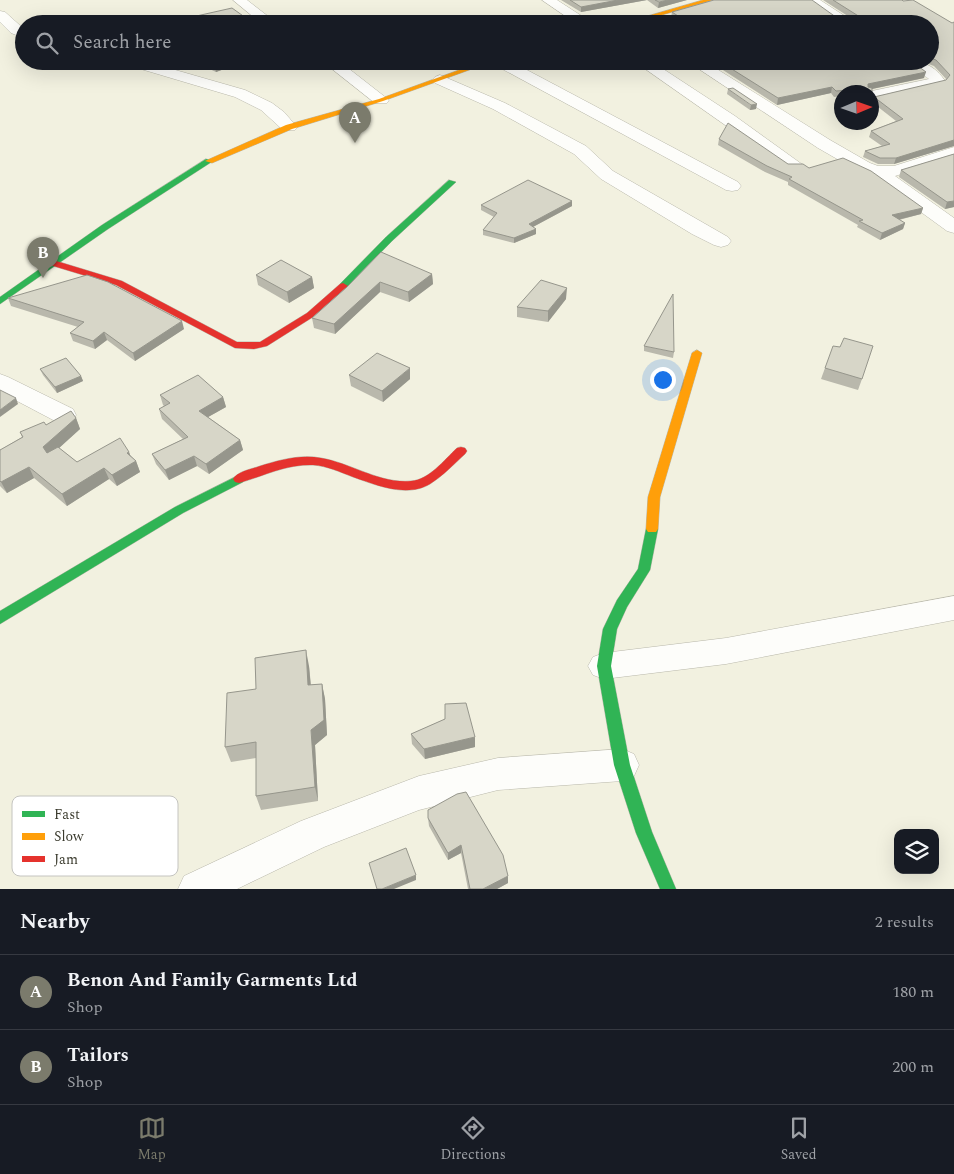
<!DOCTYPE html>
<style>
:root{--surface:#171b24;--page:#20242c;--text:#f1f3f6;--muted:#9ea1a6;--line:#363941;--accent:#7b7b6c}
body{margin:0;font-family:Spectral,serif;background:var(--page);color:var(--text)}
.controls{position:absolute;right:15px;bottom:15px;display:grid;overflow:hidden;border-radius:10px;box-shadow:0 5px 20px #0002}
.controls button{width:45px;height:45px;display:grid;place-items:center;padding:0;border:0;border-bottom:1px solid var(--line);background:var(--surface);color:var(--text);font:25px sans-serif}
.compass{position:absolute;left:834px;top:85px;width:45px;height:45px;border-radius:50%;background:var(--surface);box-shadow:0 5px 20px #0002;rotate:88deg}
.you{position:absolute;left:662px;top:379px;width:18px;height:18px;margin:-12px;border:4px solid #fff;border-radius:50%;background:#1a73e8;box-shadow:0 0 0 8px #1a73e833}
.badge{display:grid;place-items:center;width:32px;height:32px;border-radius:50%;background:var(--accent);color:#fff;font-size:16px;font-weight:700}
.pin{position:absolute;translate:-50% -41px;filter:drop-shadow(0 1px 2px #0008)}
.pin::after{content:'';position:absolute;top:26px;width:18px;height:15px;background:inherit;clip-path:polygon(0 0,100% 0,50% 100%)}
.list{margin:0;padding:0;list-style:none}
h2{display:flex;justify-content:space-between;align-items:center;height:65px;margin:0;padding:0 20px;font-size:21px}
h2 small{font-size:16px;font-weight:400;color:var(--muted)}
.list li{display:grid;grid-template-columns:32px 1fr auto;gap:15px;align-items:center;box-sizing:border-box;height:75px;padding:0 20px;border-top:1px solid var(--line)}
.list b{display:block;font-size:19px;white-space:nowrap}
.list p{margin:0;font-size:16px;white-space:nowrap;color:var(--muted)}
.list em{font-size:16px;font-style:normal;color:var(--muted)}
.icon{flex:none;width:28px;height:28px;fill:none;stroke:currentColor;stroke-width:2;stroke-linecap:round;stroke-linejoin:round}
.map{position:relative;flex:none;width:954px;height:889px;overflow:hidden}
.search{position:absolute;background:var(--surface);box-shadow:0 5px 20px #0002;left:15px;right:15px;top:15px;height:55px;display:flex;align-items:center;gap:12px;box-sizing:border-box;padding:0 18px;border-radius:28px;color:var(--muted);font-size:19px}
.sheet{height:215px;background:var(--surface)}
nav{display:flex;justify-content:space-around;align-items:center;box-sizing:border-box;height:70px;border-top:1px solid var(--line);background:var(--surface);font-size:14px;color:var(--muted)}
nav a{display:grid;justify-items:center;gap:2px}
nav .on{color:var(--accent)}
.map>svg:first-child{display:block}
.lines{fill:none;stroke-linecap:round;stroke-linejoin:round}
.street-casing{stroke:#b9b8ab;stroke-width:1}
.fast-casing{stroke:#b9b8ab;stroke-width:1}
.slow-casing{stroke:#b9b8ab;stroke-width:1}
.jam-casing{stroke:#b9b8ab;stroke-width:1}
.street{fill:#fdfdfa;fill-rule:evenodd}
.fast{fill:#30b455;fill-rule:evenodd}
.slow{fill:#ff9f0a;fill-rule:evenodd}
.jam{fill:#e5322d;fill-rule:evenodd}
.wall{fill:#b9b8ac}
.shaded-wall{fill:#96968c}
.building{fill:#d7d6c8;stroke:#96968c}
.key{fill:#fff;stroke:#c4c4c0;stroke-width:1}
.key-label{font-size:14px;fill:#3b3b2e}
</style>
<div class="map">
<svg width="954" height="889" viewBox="0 0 954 889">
<rect width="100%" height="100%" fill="#f2f1e0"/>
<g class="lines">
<g class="street-casing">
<g id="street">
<polygon points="233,0 247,0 278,24 262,24"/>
<polygon points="542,0 557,0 594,24 577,24"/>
<polygon points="805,0 820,0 857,24 840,24"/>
<polygon points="0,11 5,12 24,29 24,38 11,33 0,22"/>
<polygon points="122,61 144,61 245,90 272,103 284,112 297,127 295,130 283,130 261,110 235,97 124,64"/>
<polygon points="322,61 339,61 389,100 387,103 375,103"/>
<polygon points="491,61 510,61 738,182 741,186 738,190 732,191 726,190 493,64"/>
<polygon points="634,61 651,61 735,116 803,165 800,169 794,170 788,169"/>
<polygon points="687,61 704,61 830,140 870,163 878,166 894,166 954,147 954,158 895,176 954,218 954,233 947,231 870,175 858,171 818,148"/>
<path d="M904,61c20,0 30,4 42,21l-3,3 -71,16v-9h-5l62,-13z"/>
<polygon points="440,75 505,103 586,146 613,171 728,237 731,241 728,245 721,247 714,245 692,234 601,179 574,154 493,109 435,83 432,80 435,77"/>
<polygon points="0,374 8,377 73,409 76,415 73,421 64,423 55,421 0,392"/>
<polygon points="954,596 954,620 726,664 604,679 593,675 588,666 593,657 604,653 726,638"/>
<polygon points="622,749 634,754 639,765 634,776 622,781 498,790 419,810 324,847 237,889 178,889 184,876 301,821 419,776 498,758"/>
</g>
</g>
<g class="fast-casing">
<g id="fast">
<polygon points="206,159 213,161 108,229 0,304 0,297 102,225"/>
<polygon points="449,180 456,182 392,241 346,288 340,288 340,284 386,237"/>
<polygon points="239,475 243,476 245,479 243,482 183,513 0,624 0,611 175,507"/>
<polygon points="652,524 656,526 658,529 650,570 627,607 617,629 611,666 630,765 652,832 676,889 660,889 636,833 614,765 597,666 603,629 617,600 638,569 646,529 648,526"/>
</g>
</g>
<g class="slow-casing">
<g id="slow">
<polygon points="703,0 713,0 631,24 620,24"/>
<polygon points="484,61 494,61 383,101 292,129 212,163 205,161 286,125 379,99"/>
<polygon points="697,350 702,353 660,497 658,529 656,532 648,532 646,529 648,497 692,353"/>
</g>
</g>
<g class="jam-casing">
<g id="jam">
<polygon points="53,260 122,281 237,342 260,342 307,313 340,284 343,283 348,286 313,317 267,346 254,349 235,348 116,285 50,265 48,263"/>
<path d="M461,447l4,1 2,3 -2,3c-11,10 -22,22 -35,30 -23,14 -54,1 -77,-7 -13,-5 -26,-11 -40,-12 -27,-1 -49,11 -74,18l-4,-1 -2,-3c5,-8 19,-10 27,-13 19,-6 41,-12 61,-8 30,5 59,26 90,23 18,-1 33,-21 46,-33z"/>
</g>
</g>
<use href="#street" class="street"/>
<use href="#fast" class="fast"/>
<use href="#slow" class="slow"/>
<use href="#jam" class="jam"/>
</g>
<g class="wall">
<polygon points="561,0 687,0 658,8 647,0 581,12"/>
<polygon points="823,0 902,0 952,23 954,146 894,164 878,164 863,157 865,151 882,146 869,137 871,131 896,121 873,103 874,97 947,80 934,66 921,61 930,61 930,24 681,24 671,17 672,12 840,20 854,20"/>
<polygon points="192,17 253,23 253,24 196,24 193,21"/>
<polygon points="193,61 246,61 216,72"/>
<polygon points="709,61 911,61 924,78 872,89 872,96 872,92 842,92 842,96 834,97 831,93 777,105"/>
<polygon points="728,89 756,109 750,110 727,94"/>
<polygon points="719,139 788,164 809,168 923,208 921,214 899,220 905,223 903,229 880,240 857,227 858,225 788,185 788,182 765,172 718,145"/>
<polygon points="954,154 954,207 945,209 899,177 901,170"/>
<polygon points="572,201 572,206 533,227 536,229 536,234 514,243 483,235 483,230 494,217 481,210 481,205"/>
<polygon points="432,274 433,284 409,302 380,292 335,334 314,328 312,318 347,287"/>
<polygon points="256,275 312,277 314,288 289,303 258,285"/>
<polygon points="8,298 184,329 135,361 107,340 95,349 73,341 70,333 78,327 11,306"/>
<polygon points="566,299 548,322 517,317 517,307"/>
<polygon points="644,346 674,352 673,358 644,351"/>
<polygon points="840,347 862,379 858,390 821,379 825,368"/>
<polygon points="40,369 81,376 83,381 57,393 43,375"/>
<polygon points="349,375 410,379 383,402 351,386"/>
<polygon points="160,395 223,397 226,407 208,417 240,440 243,450 209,474 197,466 169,480 156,464 152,454 183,439 162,419 159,409 164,406 163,405"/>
<polygon points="76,418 80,429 59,448 77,462 129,452 130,455 136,461 140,472 117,486 109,479 67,506 34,478 7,493 0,486 0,450 22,437 20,432 46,425"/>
<polygon points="309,666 311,685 322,684 325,699 327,735 315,745 318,801 261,810 256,796 256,758 231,762 225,747 256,689"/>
<polygon points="445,719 475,747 425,759 412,744 411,734"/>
<polygon points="428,818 508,883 497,889 468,889 461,853 448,860 429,826"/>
</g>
<g class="shaded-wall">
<polygon points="618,0 647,0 581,12 581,7"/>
<polygon points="668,0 687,0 658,8 659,2"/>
<polygon points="220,61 246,61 216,72 214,63"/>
<polygon points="926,72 924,78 867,90 868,84"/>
<polygon points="832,87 831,93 777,105 778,98"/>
<polygon points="757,104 756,109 750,110 751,105"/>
<polygon points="954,140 954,146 894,164 896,158"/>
<polygon points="572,201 572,206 529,229 529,224"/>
<polygon points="954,201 954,207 945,209 947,202"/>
<polygon points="923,208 921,214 889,222 892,215"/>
<polygon points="905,223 903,229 880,240 882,233"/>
<polygon points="536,229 536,234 514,243 514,238"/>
<polygon points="432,274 433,284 409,302 408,292"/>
<polygon points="312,277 314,288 289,303 287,292"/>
<polygon points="380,282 380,292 335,334 334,324"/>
<polygon points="567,288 566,299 548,322 548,311"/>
<polygon points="182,321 184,329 135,361 133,353"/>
<polygon points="104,332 107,340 95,349 93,341"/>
<polygon points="410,368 410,379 383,402 382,391"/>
<polygon points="81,376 83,381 57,393 55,387"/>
<polygon points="223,397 226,407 201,421 199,411"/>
<polygon points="16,398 18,404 0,417 0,410"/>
<polygon points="76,418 80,429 48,458 43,447"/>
<polygon points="240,440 243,450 209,474 206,464"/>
<polygon points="129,452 133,463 136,461 140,472 117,486 112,475 127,453"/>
<polygon points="194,456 197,466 169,480 165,470"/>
<polygon points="29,467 34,478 7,493 1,482"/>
<polygon points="104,468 109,479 67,506 62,494"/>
<polygon points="306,650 309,666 312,701 308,685"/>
<polygon points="322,684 325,699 327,735 315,745 318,801 315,787 311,730"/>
<polygon points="475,737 475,747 425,759 424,749"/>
<polygon points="461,845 461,853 448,860 448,853"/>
<polygon points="416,875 416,880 394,889 382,889"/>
<polygon points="508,876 508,883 497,889 483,889"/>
</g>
<g class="building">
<polygon points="570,0 618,0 581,7"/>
<polygon points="655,0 668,0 659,2"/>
<polygon points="714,0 812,0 840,20 860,20 860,17 833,0 902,0 903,1 913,0 952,23 954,22 954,140 896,158 880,158 865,151 890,144 871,131 903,119 874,97 946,80 950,75 936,60 930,58 930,24 690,24 672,12"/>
<polygon points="232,8 253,23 249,24 201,24 192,17"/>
<polygon points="210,61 220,61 214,63"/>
<polygon points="719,61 911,61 926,72 868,84 868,87 872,88 872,95 872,92 869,92 864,89 836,91 832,87 778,98"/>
<polygon points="733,88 757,104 751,105 728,89"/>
<polygon points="728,123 788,164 803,164 809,168 843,158 871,171 923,208 892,215 905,223 882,233 859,221 863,220 789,179 792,177 767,166 719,139"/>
<polygon points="954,154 954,201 947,202 901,170"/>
<polygon points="528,180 572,201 529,224 536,229 514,238 483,230 497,213 481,205"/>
<polygon points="381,252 432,274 408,292 380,282 334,324 312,318 347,287"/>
<polygon points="281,260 312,277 287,292 256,275"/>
<polygon points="87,275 108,282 182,321 133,353 104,332 93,341 70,333 84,322 8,298"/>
<polygon points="541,280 567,288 548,311 517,307"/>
<polygon points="673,294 674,352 644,346"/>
<polygon points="844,338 873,346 862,379 825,368 833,346 840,347"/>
<polygon points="377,353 410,368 382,391 349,375"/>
<polygon points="66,358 81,376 55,387 40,369"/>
<polygon points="198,375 223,397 199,411 240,440 206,464 194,456 165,470 152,454 188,437 159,409 170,403 160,395"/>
<polygon points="0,390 16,398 0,410"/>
<polygon points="71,411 76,418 43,447 47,453 58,447 77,462 120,438 129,452 127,453 136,461 112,475 104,468 62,494 29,467 1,482 0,481 0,450 23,437 20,432 44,422 46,425"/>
<polygon points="306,650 308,685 322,684 324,720 311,730 315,787 256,796 256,742 225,747 227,693 256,689 255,658"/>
<polygon points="466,703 475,737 424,749 411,734 445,719 445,704"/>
<polygon points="466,792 503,855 508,876 483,889 470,889 461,845 448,853 428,818 428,810 457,794"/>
<polygon points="406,848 416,875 382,889 377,889 369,863"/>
</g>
<rect x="12" y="796" width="166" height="80" rx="8" class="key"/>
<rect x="22" y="811" width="23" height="6" fill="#30b455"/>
<rect x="22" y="833" width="23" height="7" fill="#ff9f0a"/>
<rect x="22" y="856" width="23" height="6" fill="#e5322d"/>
<g class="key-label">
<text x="54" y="819">Fast</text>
<text x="54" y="841">Slow</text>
<text x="54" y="864">Jam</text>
</g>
</svg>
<div class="controls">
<button><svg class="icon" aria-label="layers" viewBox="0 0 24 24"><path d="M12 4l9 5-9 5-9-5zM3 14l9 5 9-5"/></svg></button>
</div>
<svg class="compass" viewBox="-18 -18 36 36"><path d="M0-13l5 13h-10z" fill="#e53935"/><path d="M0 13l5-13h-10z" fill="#9ea1a6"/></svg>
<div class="you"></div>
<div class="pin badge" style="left:355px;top:143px">A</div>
<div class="pin badge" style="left:43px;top:278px">B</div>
<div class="search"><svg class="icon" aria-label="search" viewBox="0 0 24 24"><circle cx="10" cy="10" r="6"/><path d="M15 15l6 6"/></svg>Search here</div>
</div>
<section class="sheet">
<h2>Nearby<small>2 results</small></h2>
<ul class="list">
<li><span class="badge">A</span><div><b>Benon And Family Garments Ltd</b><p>Shop</p></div><em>180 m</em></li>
<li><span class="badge">B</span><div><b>Tailors</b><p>Shop</p></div><em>200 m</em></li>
</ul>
</section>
<nav>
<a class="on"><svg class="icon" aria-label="map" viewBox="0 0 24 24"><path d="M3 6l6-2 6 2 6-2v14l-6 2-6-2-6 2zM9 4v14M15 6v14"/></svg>Map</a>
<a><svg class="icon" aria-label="directions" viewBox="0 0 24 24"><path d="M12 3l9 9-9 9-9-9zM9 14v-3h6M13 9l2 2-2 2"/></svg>Directions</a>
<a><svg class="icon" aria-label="saved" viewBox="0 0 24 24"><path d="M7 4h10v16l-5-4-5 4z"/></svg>Saved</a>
</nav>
